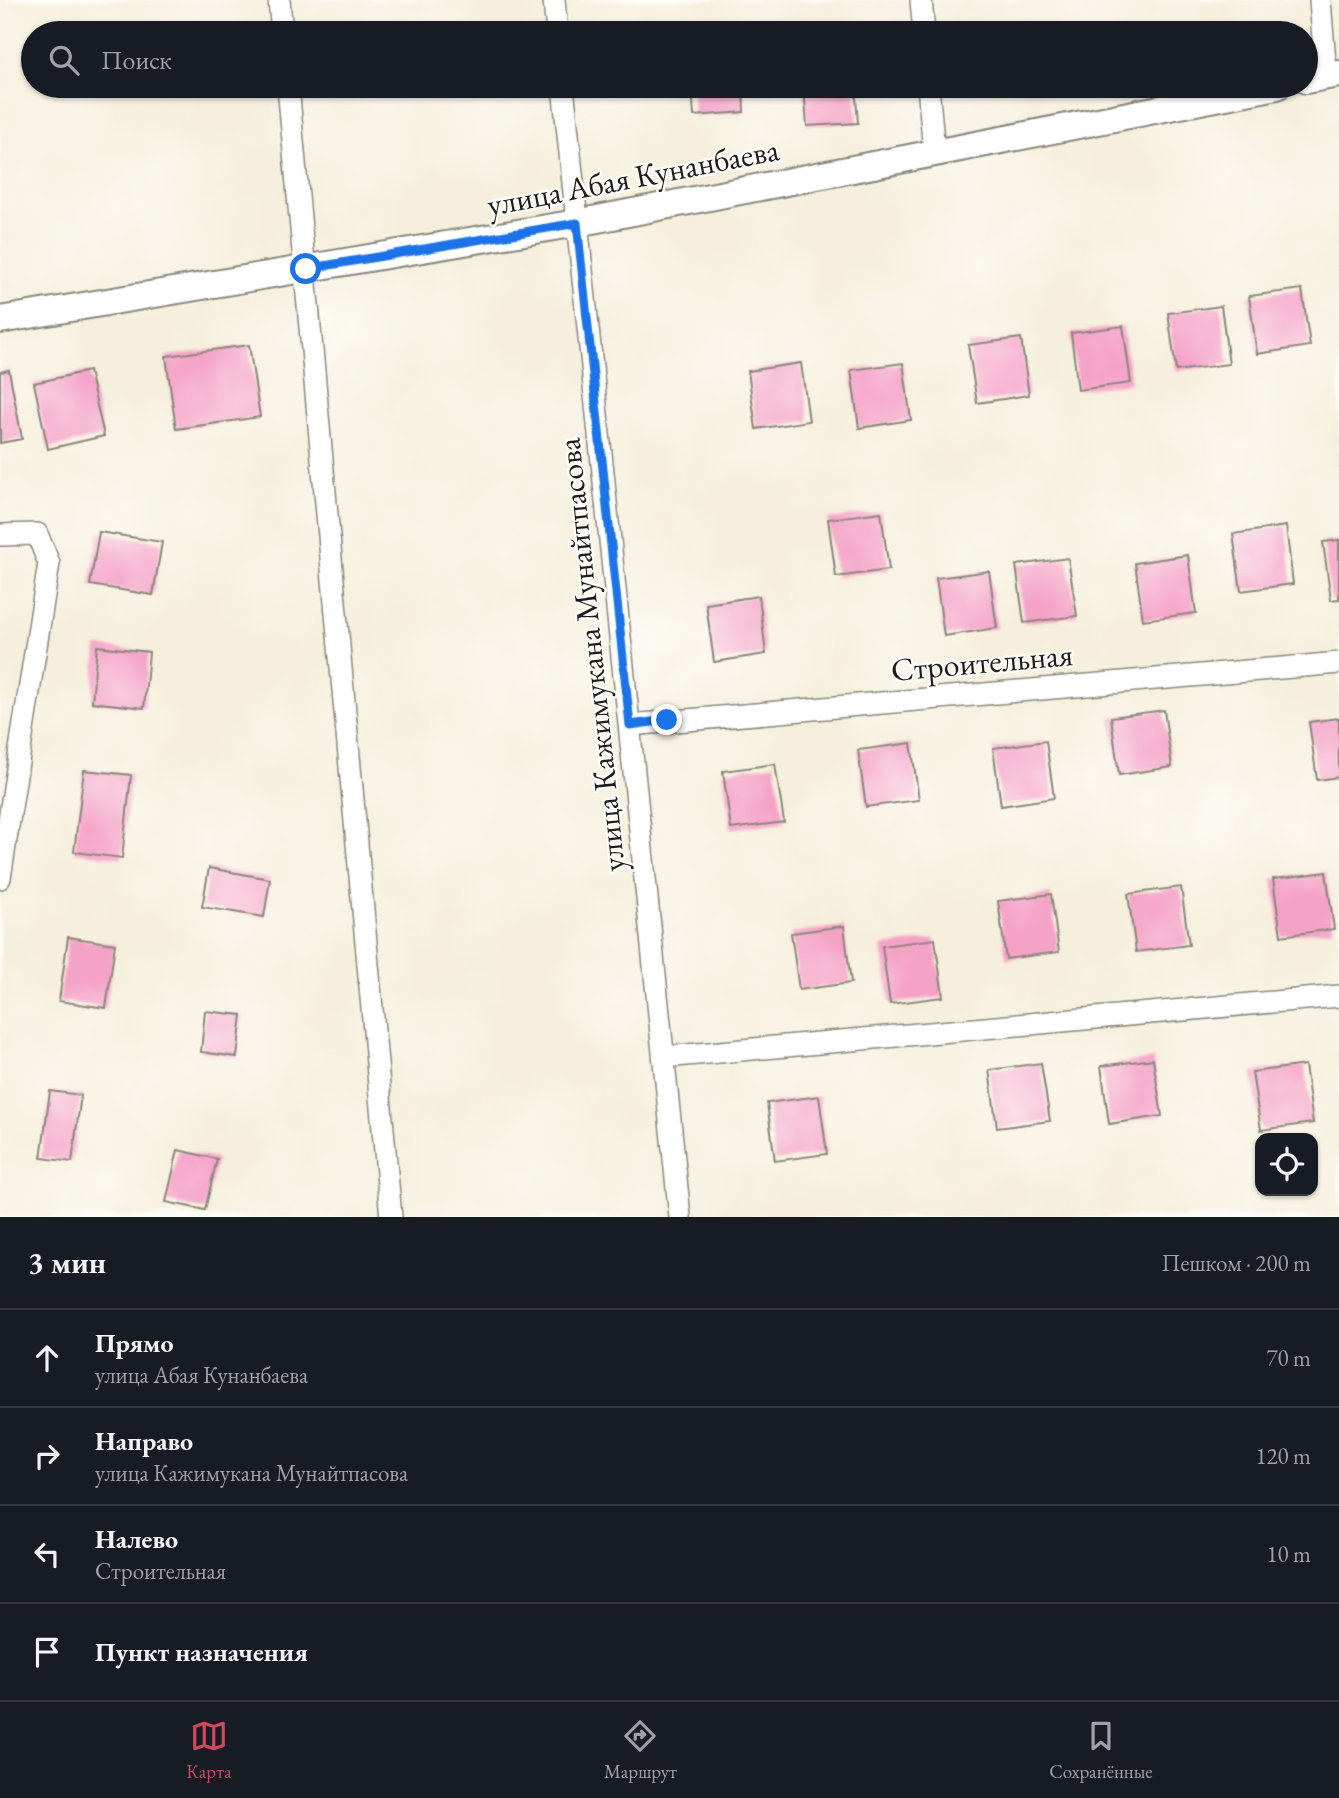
<!DOCTYPE html>
<html lang="ru">
<meta charset="utf-8">
<style>
:root{--surface:#171b24;--page:#242831;--text:#f1f3f6;--muted:#9ea1a6;--line:#363941;--accent:#d1495b}
body{margin:0;font-family:"EB Garamond",serif;background:var(--page);color:var(--text)}
.controls{position:absolute;right:21px;bottom:21px;display:grid;overflow:hidden;border-radius:14px;box-shadow:0 2px 5px #0004}
.controls button{width:63px;height:63px;display:grid;place-items:center;padding:0;border:0;border-bottom:2px solid var(--line);background:var(--surface);color:var(--text);font:35px sans-serif}
.stop{position:absolute;width:21px;height:21px;margin:-16px;border:5px solid #1a73e8;border-radius:50%;background:#fff}
.stop.end{background:#1a73e8;border-color:#fff;box-shadow:0 2px 7px #0008}
.list{margin:0;padding:0;list-style:none}
h2{display:flex;justify-content:space-between;align-items:center;height:91px;margin:0;padding:0 28px;font-size:30px}
h2 small{font-size:23px;font-weight:400;color:var(--muted)}
.list li{display:grid;grid-template-columns:46px 1fr auto;gap:21px;align-items:center;box-sizing:border-box;height:98px;padding:0 28px;border-top:2px solid var(--line)}
.list b{display:block;font-size:26px;white-space:nowrap}
.list p{margin:0;font-size:23px;white-space:nowrap;color:var(--muted)}
.list em{font-size:23px;font-style:normal;color:var(--muted)}
.icon{flex:none;width:38px;height:38px;fill:none;stroke:currentColor;stroke-width:2;stroke-linecap:round;stroke-linejoin:round}
.map{position:relative;flex:none;width:1339px;height:1217px;overflow:hidden}
.search{position:absolute;background:var(--surface);box-shadow:0 2px 5px #0004;left:21px;right:21px;top:21px;height:77px;display:flex;align-items:center;gap:18px;box-sizing:border-box;padding:0 24px;border-radius:38px;color:var(--muted);font-size:26px}
.sheet{height:483px;background:var(--surface)}
nav{display:flex;justify-content:space-around;align-items:center;box-sizing:border-box;height:98px;border-top:2px solid var(--line);background:var(--surface);font-size:19px;color:var(--muted)}
nav a{display:grid;justify-items:center;gap:4px}
nav .on{color:var(--accent)}
.map>svg:first-child{display:block}
.building{fill:#f5a2c7}
.lines{fill:none;stroke-linecap:round;stroke-linejoin:round}
.minor-casing{stroke:#89867c;stroke-width:24}
.tertiary-casing{stroke:#89867c;stroke-width:30}
.minor{stroke:#fff;stroke-width:21}
.tertiary{stroke:#fff;stroke-width:26}
.route{stroke:#1a73e8;stroke-width:9}
.labels{text-anchor:middle;dominant-baseline:central;stroke-width:5;stroke-linejoin:round;paint-order:stroke}
.street-label{font-size:32px;fill:#1c1c1c;stroke:#fdfcf7}
</style>
<div class="map">
<svg width="1339" height="1217" viewBox="0 0 1339 1217">
<rect width="100%" height="100%" fill="#fdfcf7"/>
<filter id="ink" filterUnits="userSpaceOnUse"><feTurbulence type="fractalNoise" baseFrequency=".0143" numOctaves="2"/><feDisplacementMap in="SourceGraphic" scale="14" xChannelSelector="R" yChannelSelector="G"/><feConvolveMatrix kernelMatrix="1 2 1 2 8 2 1 2 1" color-interpolation-filters="sRGB"/></filter>
<filter id="wash" filterUnits="userSpaceOnUse"><feTurbulence type="fractalNoise" baseFrequency=".00686" numOctaves="4" result="noise"/><feDisplacementMap in="SourceGraphic" scale="28" xChannelSelector="R" yChannelSelector="G"/><feGaussianBlur stdDeviation="1.57" result="paint"/><feColorMatrix in="noise" values="0 0 0 0 0 0 0 0 0 0 0 0 0 0 0 0 0 1.4 0 .05"/><feComposite in="paint" operator="in"/></filter>
<g filter="url(#wash)">
<rect width="100%" height="100%" fill="#f6efdd"/>
<g id="blocks">
<g class="building">
<polygon points="692,86 743,86 744,112 694,116"/>
<polygon points="804,86 855,86 858,123 807,126"/>
<polygon points="1302,289 1310,346 1257,354 1249,296"/>
<polygon points="1221,306 1229,364 1176,371 1168,313"/>
<polygon points="1123,326 1131,383 1078,390 1071,333"/>
<polygon points="1021,338 1029,395 977,403 968,345"/>
<polygon points="249,345 260,417 176,429 166,356"/>
<polygon points="801,363 809,421 756,429 748,371"/>
<polygon points="903,363 911,420 859,428 851,370"/>
<polygon points="9,370 22,439 0,443 0,372"/>
<polygon points="89,371 104,436 48,449 34,383"/>
<polygon points="881,512 889,570 836,577 828,519"/>
<polygon points="1286,526 1293,584 1241,591 1233,534"/>
<polygon points="99,532 162,542 153,595 90,585"/>
<polygon points="1339,540 1339,599 1331,600 1323,542"/>
<polygon points="1188,555 1196,613 1143,620 1135,563"/>
<polygon points="1068,558 1077,616 1024,623 1016,565"/>
<polygon points="989,571 997,628 944,636 936,578"/>
<polygon points="759,596 766,654 714,662 706,604"/>
<polygon points="97,646 149,652 144,708 92,702"/>
<polygon points="1164,710 1172,767 1119,775 1111,717"/>
<polygon points="1339,718 1339,777 1317,780 1309,722"/>
<polygon points="1046,741 1054,798 1001,806 993,748"/>
<polygon points="911,743 919,800 866,807 858,750"/>
<polygon points="775,764 784,822 731,829 723,771"/>
<polygon points="84,770 131,775 122,858 74,852"/>
<polygon points="209,868 270,879 264,917 202,907"/>
<polygon points="1326,872 1334,929 1281,936 1273,879"/>
<polygon points="1181,887 1189,945 1136,952 1128,894"/>
<polygon points="1051,894 1059,952 1006,959 998,901"/>
<polygon points="844,926 851,983 799,990 791,933"/>
<polygon points="68,937 115,944 106,1008 59,1001"/>
<polygon points="935,939 943,997 890,1004 882,946"/>
<polygon points="205,1011 242,1015 237,1057 201,1052"/>
<polygon points="1153,1059 1162,1116 1109,1124 1101,1066"/>
<polygon points="1041,1063 1050,1121 997,1128 989,1070"/>
<polygon points="1305,1065 1313,1123 1261,1130 1252,1072"/>
<polygon points="50,1091 81,1095 72,1162 41,1158"/>
<polygon points="819,1096 827,1154 775,1161 767,1103"/>
<polygon points="178,1150 217,1159 205,1210 166,1202"/>
</g>
</g>
</g>
<g filter="url(#ink)">
<use href="#blocks" fill-opacity="0" stroke="#89867c" stroke-width="2"/>
<g class="lines">
<g class="minor-casing">
<g id="minor">
<polyline points="279,0 282,33"/>
<polyline points="554,0 557,33"/>
<polyline points="921,0 924,33"/>
<polyline points="1320,0 1326,76"/>
<polyline points="288,86 391,1217"/>
<polyline points="563,86 680,1217"/>
<polyline points="928,86 934,152"/>
<polyline points="0,535 37,534 49,563 0,878"/>
<polyline points="630,725 1339,663"/>
<polyline points="664,1057 1339,996"/>
</g>
</g>
<g class="tertiary-casing">
<g id="tertiary">
<polyline points="1306,80 1339,74"/>
<polyline points="0,320 577,223 1277,86"/>
</g>
</g>
<use href="#minor" class="minor"/>
<use href="#tertiary" class="tertiary"/>
</g>
</g>
<g class="lines" filter="url(#ink)">
<polyline class="route" points="306,269 577,223 630,725 667,720"/>
</g>
<g class="labels">
<g class="street-label">
<text transform="translate(633 177) rotate(-11)">улица Абая Кунанбаева</text>
<text transform="translate(591 655) rotate(-96)">улица Кажимукана Мунайтпасова</text>
<text transform="translate(982 662) rotate(-5)">Строительная</text>
</g>
</g>
</svg>
<div class="controls">
<button><svg class="icon" aria-label="locate" viewBox="0 0 24 24"><circle cx="12" cy="12" r="6"/><path d="M12 2v4M12 18v4M2 12h4M18 12h4"/></svg></button>
</div>
<div class="stop" style="left:306px;top:269px"></div>
<div class="stop end" style="left:667px;top:720px"></div>
<div class="search"><svg class="icon" aria-label="search" viewBox="0 0 24 24"><circle cx="10" cy="10" r="6"/><path d="M15 15l6 6"/></svg>Поиск</div>
</div>
<section class="sheet">
<h2>3 мин<small>Пешком · 200 m</small></h2>
<ul class="list">
<li><svg class="icon" aria-label="ahead" viewBox="0 0 24 24"><path d="M12 20V5M6 11l6-6 6 6"/></svg><div><b>Прямо</b><p>улица Абая Кунанбаева</p></div><em>70 m</em></li>
<li><svg class="icon" aria-label="right" viewBox="0 0 24 24"><path d="M7 20v-9h11M14 6l5 5-5 5"/></svg><div><b>Направо</b><p>улица Кажимукана Мунайтпасова</p></div><em>120 m</em></li>
<li><svg class="icon" aria-label="left" viewBox="0 0 24 24"><path d="M17 20v-9H6M10 6l-5 5 5 5"/></svg><div><b>Налево</b><p>Строительная</p></div><em>10 m</em></li>
<li><svg class="icon" aria-label="arrive" viewBox="0 0 24 24"><path d="M6 21V4h12l-3 4 3 4H6"/></svg><div><b>Пункт назначения</b></div></li>
</ul>
</section>
<nav>
<a class="on"><svg class="icon" aria-label="map" viewBox="0 0 24 24"><path d="M3 6l6-2 6 2 6-2v14l-6 2-6-2-6 2zM9 4v14M15 6v14"/></svg>Карта</a>
<a><svg class="icon" aria-label="directions" viewBox="0 0 24 24"><path d="M12 3l9 9-9 9-9-9zM9 14v-3h6M13 9l2 2-2 2"/></svg>Маршрут</a>
<a><svg class="icon" aria-label="saved" viewBox="0 0 24 24"><path d="M7 4h10v16l-5-4-5 4z"/></svg>Сохранённые</a>
</nav>
